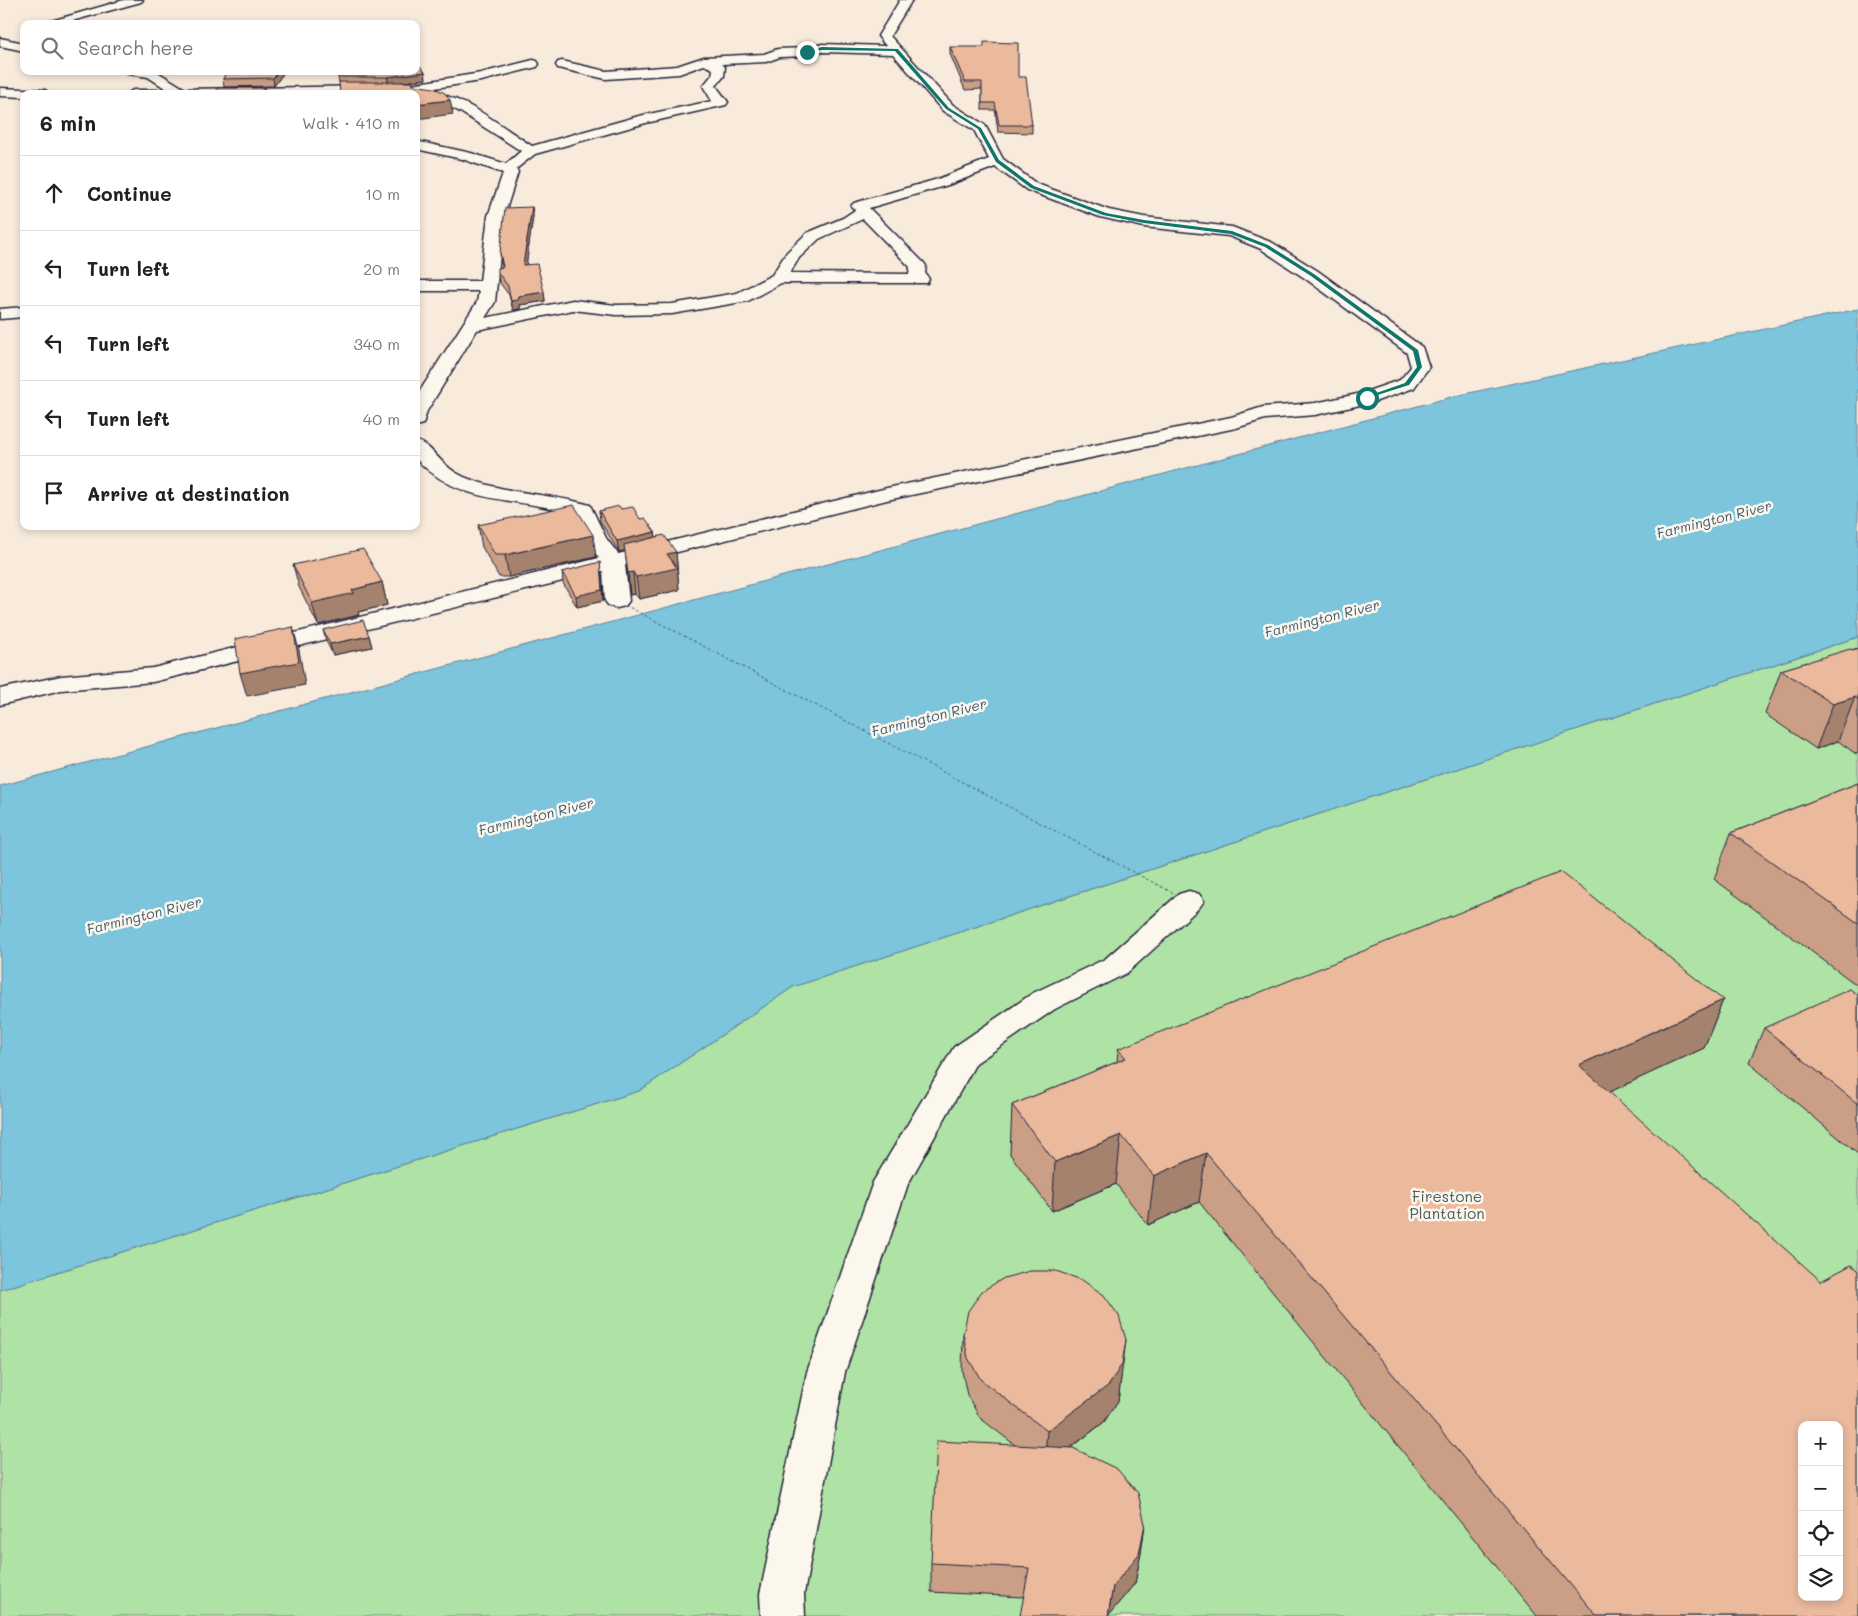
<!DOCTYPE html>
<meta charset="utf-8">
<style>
:root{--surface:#fff;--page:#f2f2f2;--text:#202124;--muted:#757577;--line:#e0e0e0}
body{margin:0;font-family:Mali,sans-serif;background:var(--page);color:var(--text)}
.controls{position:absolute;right:15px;bottom:15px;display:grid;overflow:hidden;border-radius:10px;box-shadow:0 2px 8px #0003}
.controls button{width:45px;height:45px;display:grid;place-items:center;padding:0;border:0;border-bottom:1px solid var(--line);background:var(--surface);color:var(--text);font:25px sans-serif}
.stop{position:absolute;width:15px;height:15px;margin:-11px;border:4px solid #0f766e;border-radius:50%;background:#fff}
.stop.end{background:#0f766e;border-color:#fff;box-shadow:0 1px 5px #0008}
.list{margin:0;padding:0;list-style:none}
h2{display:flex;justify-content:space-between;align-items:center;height:65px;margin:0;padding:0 20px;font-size:21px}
h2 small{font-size:16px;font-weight:400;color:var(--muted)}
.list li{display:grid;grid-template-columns:32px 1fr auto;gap:15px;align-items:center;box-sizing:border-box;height:75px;padding:0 20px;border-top:1px solid var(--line)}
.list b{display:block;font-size:19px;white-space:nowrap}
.list em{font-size:16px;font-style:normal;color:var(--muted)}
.icon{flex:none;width:28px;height:28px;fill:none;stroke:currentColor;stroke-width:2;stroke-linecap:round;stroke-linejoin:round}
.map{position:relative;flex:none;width:1858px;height:1616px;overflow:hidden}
.search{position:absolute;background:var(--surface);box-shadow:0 2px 8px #0003;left:20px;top:20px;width:400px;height:55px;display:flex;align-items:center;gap:12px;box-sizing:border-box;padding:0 18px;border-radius:10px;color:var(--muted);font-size:19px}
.panel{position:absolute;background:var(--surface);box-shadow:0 2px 8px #0003;left:20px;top:90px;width:400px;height:440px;border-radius:10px}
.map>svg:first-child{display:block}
.green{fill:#afe3a5;stroke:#688270;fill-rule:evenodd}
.water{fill:#7dc4dd;stroke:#59839c}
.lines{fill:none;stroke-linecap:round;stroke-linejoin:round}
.ferry{stroke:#425b74;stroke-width:1;stroke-dasharray:3 2.5;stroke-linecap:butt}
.minor-casing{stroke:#22223b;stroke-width:3}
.minor{fill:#fbf7ec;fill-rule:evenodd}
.wall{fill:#ca9f86;stroke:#22223b}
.shaded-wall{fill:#a4826d;stroke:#22223b}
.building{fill:#ebb99c;stroke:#22223b;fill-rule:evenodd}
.route{fill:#0f766e}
.labels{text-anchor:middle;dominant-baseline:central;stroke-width:5;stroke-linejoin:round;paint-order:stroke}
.water-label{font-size:14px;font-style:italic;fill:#425b74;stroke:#fbf7ec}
.near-park-label{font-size:15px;fill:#4c5c5b;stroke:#fbf7ec}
</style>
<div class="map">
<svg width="1858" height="1616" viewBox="0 0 1858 1616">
<rect width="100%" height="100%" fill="#f8ebdc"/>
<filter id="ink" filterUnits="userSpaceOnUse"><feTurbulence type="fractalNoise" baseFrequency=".02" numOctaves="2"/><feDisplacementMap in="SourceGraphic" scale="10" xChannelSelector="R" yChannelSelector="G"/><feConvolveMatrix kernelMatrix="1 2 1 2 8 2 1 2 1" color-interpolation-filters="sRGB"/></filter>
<g filter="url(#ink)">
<path class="green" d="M1858,637v979h-1858v-326l639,-199 154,-104zM1802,1425h37v172h-37z"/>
<polygon class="water" points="1858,309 1858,637 793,987 639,1091 0,1290 0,786 1455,396"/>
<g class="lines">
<polyline class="ferry" points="625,605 1179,896"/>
<g class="minor-casing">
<g id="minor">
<polygon points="124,0 143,0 141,2 61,24 41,24"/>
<path d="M900,0h12l-22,36 63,69 32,20 18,34 34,25 72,26 35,7 88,10 41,16 45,28 104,76 7,20 -15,21 -40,14 -59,13 -50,4 -29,9 -349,72 -262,65 4,36 -4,5 -8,2 -8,-2 -4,-5 -2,-30 -450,111 -92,8 -61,15v-16l61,-13 92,-8 446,-110 -14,-19 -12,-25c-59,-19 -109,-6 -157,-55v-18c13,3 20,16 30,24 7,7 17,12 26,15 38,14 79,14 118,25l16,33 12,16 269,-66 344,-71 32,-10 52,-4 47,-10 38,-13 11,-13 -4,-14 -101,-74 -45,-30 -32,-13 -85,-9 -44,-10 -73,-27 -32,-23 -47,18 -79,23 55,55 2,3 -1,7 4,6 -2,4h-146l-33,18 -76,13 -56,1 -43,-5 -96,20 -50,81 -4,13 -7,2v-29l61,-95 2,-11h-63v-10h64l8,-65 15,-43 -41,-14 -46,-10v-8l55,12 35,11 15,-13 -59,-38 -25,-13 -21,-3v-3h-7l3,-4 -1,-3 1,-3 69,-11 52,-13 4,1 2,3 -2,3 -56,14 -59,9c42,5 76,34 110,56l107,-30 73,-15 -9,-15 9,-11 1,-6 -9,-4 -25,9 -73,5 -48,-11 -2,-3 2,-3 4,-1 44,10 71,-5 27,-9 60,-3 14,-5 29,-1 15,-4 64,2 -8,-10zM822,52l71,2 50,57 31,19 15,29 -51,20 -84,24 -3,3 4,4 -12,8 -36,15 -20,19 -15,23 -35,18 -65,11 -56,1 -43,-5 -88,18 10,-16 9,-86 14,-44 -2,-3 19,-15 111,-31 80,-18 2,-3 -12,-16 8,-10 1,-9 -3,-3 44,-2 14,-5 27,-1zM863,219l47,48 -1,7 -119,-1 9,-15 20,-19z"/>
<polygon points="0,38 24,43 24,51 0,46"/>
<polygon points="126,71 156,71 185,89 376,86 382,90 376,94 127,94 133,90 168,90 148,77 128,74"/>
<polygon points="0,88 45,90 51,94 24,94 24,97 0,96"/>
<polygon points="24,307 24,317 0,319 0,309"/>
<polygon points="1189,891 1199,894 1204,901 1199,908 1127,973 1055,1009 976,1063 908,1184 845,1372 804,1594 805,1616 761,1616 760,1594 807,1372 873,1182 954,1047 1033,993 1105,959 1179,894"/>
</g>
</g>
<use href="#minor" class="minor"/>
</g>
<g class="wall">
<polygon points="950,47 1018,77 1032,125 1032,133 998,132 995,110 982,110 982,89 965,90 950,54"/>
<polygon points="227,71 285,71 274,86 224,87 223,79"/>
<polygon points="337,71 425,72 426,79 405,82 413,85 453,114 339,82"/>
<polygon points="532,207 533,216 526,265 544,292 545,301 520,305 520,309 513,310 509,295 499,282 498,273 502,267 500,253"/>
<polygon points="621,509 640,519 655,532 656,537 676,552 679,590 639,599 635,594 630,595 625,550 619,552 600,521 599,511"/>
<polygon points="478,525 596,557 509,577 499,577 482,547"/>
<polygon points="293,565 382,582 387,605 358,612 359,615 318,625 299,587"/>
<polygon points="562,572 601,573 603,601 577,607 563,583"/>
<polygon points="323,630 369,636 372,647 333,655 326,641"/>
<polygon points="1858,648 1858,753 1856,754 1838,741 1816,749 1765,714 1781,670"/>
<polygon points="1858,783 1858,986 1714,879 1731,833"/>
<polygon points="1858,995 1858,1154 1749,1063 1764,1028"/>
<polygon points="1723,1000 1704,1048 1609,1092 1858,1616 1537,1616 1199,1202 1148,1225 1116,1184 1052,1211 1010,1154 1012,1105 1117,1062 1118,1049"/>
<polygon points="963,1334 1121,1377 1118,1401 1104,1422 1071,1448 1145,1524 1141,1553 1135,1583 1109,1614 1023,1597 931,1592 931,1563 1015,1445 980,1418 967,1395 962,1371"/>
</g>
<g class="shaded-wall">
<polygon points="278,71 285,71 274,86 273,78"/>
<polygon points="425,72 426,79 389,84 387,77"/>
<polygon points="265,88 266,94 261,94"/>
<polygon points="450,100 453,114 416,119 416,104"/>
<polygon points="532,207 533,216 525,274 523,265"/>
<polygon points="544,292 545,301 520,305 520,309 513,310 511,301 519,296"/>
<polygon points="655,532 657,543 619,552 617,541"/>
<polygon points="593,535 596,557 509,577 505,555"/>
<polygon points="676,552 679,590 639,599 636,577 667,554"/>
<polygon points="600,562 603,601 577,607 576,596"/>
<polygon points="633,572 635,594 630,595 628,573"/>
<polygon points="382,582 387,605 358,612 359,615 318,625 312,603 352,590"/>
<polygon points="293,627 299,650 305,685 247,696 240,673"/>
<polygon points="369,636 372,647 333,655 330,644"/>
<polygon points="1855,697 1838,741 1816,749 1833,704"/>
<polygon points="1723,1000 1704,1048 1563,1114 1579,1065"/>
<polygon points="1121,1135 1116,1184 1052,1211 1055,1162"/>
<polygon points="1206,1153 1199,1202 1148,1225 1154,1176"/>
<polygon points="1126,1340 1118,1401 1104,1422 1044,1468 1047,1431"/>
<polygon points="1145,1524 1141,1553 1135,1583 1108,1616 1113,1586"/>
</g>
<g class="building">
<polygon points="984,42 1018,43 1018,77 1026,77 1032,125 999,125 995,103 982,103 982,82 965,82 950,47 984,47"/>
<polygon points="416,61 425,72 387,77 338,77 337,71 416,71"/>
<polygon points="227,71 278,71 273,78 223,79"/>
<polygon points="339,82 412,82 413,85 434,88 445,93 450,100 416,104 416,94 340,94"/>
<polygon points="218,88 265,88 261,94 215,94"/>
<polygon points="532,207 523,265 537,264 544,292 519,296 518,300 511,301 508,286 498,273 498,268 503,267 500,253 505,208"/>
<polygon points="574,505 593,535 505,555 495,555 478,525"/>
<polygon points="619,506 621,509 633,507 640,519 645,518 655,532 617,541 599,511"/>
<polygon points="664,535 676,552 667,554 677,568 636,577 633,572 628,573 624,545"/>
<polygon points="363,549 382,582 352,590 354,593 312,603 293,565"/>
<polygon points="600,562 602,590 576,596 562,572"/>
<polygon points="363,620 369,636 330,644 323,630"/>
<polygon points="293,627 299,662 240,673 235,639"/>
<polygon points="1858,648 1858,699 1855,697 1833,704 1781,670 1850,649 1853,650"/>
<polygon points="1858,783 1858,923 1731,833"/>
<path d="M1561,872l162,128 -144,65 242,216 30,-16 7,6v345h-261l-391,-463 -52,23 -33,-41 -66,27 -43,-57 114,-47 -8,-9zM1802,1425h37v172h-37z"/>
<polygon points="1850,989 1858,995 1858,1104 1764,1028"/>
<polygon points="1030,1271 1056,1271 1082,1280 1104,1295 1119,1316 1126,1340 1122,1364 1109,1385 1047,1431 981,1380 968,1358 963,1334 968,1311 982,1291 1004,1278"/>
<polygon points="937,1441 1073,1448 1117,1469 1138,1493 1145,1524 1139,1554 1113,1586 1108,1616 1020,1616 1029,1568 931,1563"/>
</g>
</g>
<polygon class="route" points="822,47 898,49 949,108 981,128 999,160 1034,186 1106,213 1144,220 1232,231 1268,245 1314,274 1418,350 1422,367 1409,385 1365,399 1365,397 1405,383 1417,367 1413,351 1311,276 1265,247 1231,234 1144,223 1103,215 1031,188 996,162 978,129 946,109 895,51 822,50 805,52"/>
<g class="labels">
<g class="water-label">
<text transform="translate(1714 519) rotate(-14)">Farmington River</text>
<text transform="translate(1322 618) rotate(-14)">Farmington River</text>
<text transform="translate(929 717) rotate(-14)">Farmington River</text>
<text transform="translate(536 816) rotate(-14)">Farmington River</text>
<text transform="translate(144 915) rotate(-14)">Farmington River</text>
</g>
<g class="near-park-label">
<text x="1447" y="1196">Firestone<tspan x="1447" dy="17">Plantation</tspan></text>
</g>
</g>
</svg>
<div class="controls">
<button>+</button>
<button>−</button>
<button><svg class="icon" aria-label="locate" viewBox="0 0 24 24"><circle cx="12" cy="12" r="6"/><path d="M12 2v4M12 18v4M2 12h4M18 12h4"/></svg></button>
<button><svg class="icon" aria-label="layers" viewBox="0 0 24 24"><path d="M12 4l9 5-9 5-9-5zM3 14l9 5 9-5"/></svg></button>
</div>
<div class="stop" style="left:1367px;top:398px"></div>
<div class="stop end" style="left:807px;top:52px"></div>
<div class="search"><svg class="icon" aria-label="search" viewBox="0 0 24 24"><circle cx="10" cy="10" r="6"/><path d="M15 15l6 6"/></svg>Search here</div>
<section class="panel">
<h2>6 min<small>Walk · 410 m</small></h2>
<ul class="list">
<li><svg class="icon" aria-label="ahead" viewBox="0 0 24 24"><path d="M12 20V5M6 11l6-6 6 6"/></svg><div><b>Continue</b></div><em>10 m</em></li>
<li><svg class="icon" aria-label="left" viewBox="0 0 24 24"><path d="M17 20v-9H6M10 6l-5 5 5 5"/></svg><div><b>Turn left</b></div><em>20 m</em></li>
<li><svg class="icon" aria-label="left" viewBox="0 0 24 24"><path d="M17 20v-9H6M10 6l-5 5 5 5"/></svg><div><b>Turn left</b></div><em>340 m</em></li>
<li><svg class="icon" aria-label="left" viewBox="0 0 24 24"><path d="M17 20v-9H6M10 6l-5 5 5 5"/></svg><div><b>Turn left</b></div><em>40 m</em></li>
<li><svg class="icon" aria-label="arrive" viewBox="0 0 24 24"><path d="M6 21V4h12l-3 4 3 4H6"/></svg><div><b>Arrive at destination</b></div></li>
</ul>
</section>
</div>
